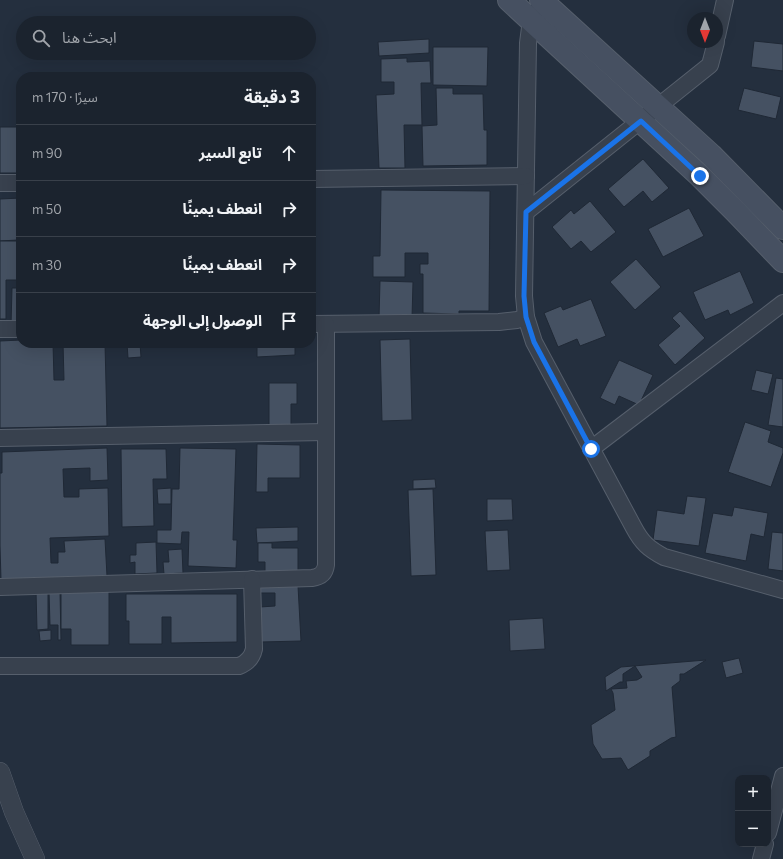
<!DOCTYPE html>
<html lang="ar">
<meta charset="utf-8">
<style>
:root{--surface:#1b232e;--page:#282f3a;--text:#f1f3f6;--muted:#a0a4aa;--line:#39404a}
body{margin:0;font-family:Commissioner,"Noto Sans Arabic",sans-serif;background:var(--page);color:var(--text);direction:rtl}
.controls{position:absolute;right:12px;bottom:12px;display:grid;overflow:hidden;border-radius:8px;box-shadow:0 4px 16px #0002}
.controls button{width:36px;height:36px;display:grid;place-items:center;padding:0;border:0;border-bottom:1px solid var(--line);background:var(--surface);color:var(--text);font:20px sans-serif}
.compass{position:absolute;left:687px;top:12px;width:36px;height:36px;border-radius:50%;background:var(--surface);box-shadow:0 4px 16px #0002;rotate:180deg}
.stop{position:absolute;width:12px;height:12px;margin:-9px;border:3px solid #1a73e8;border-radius:50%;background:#fff}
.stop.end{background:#1a73e8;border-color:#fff;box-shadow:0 1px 4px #0008}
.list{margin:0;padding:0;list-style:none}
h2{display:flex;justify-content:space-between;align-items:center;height:52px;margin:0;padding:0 16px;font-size:17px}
h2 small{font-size:13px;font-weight:400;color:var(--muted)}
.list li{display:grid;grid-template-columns:26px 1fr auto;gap:12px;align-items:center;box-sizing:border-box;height:56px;padding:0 16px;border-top:1px solid var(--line)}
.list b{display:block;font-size:15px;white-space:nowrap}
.list em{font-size:13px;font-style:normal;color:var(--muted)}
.icon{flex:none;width:22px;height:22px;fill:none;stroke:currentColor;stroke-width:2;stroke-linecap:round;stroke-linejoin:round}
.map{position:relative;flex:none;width:783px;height:859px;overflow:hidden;direction:ltr}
.search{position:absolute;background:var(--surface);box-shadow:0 4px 16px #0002;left:16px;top:16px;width:300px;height:44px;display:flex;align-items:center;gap:10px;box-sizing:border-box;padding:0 14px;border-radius:22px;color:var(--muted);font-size:15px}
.panel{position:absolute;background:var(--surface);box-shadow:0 4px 16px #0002;left:16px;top:72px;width:300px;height:276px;border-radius:16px;direction:rtl}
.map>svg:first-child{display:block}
.building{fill:#455162;stroke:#1f2835}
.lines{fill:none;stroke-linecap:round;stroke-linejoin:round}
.minor-casing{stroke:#565f6c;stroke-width:18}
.tertiary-casing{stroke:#565f6c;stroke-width:20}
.secondary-casing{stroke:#565f6c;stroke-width:24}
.minor{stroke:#38414e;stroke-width:16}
.tertiary{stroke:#38414e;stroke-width:19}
.secondary{stroke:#465061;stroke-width:22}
.route{stroke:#1a73e8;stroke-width:5}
</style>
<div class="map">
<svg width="783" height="859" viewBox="0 0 783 859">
<rect width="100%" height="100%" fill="#242f3e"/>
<g class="building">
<polygon points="429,39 429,53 379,56 378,42"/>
<polygon points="754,41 783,44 783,71 751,67"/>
<polygon points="433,47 488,47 487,86 433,85"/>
<polygon points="407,58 407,62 430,61 431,83 421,83 422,125 404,125 405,168 379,168 376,95 394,94 394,82 381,82 381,59"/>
<polygon points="436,88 453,88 453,94 483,94 484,130 487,130 487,165 423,166 422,126 437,125"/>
<polygon points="744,88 781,97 776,119 738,110"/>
<rect x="0" y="127" width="21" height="46"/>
<polygon points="643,159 669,188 652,202 643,191 624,207 608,189"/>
<polygon points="381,190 490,191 489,311 459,311 459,314 423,313 423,274 420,274 420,264 428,264 428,253 405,253 405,277 373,277 373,256 380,256"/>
<polygon points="21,198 21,238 18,238 18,240 0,241 0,199"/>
<polygon points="590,201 616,232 591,252 581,241 571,249 552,227 571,210 574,214"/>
<polygon points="689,208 704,236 663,257 648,229"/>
<polygon points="0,241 17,241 17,280 6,280 6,319 0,319"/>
<polygon points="636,259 661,287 635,310 610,282"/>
<polygon points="740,271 754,303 730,315 728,310 705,320 693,292"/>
<polygon points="380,281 413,282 412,318 379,318"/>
<polygon points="21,286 21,326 11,325 12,288 21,288"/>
<polygon points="591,299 606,336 580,346 577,339 558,347 544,313 561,306 563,310"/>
<polygon points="680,311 705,338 675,365 658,345 680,326 672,318"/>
<polygon points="410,339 412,420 382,421 380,340"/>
<polygon points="21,340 21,343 53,343 54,380 64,380 63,343 105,343 107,426 0,428 0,341"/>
<polygon points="127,343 140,343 141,357 128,358"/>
<polygon points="257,343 295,343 295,355 257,357"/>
<polygon points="619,360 653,375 639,405 619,396 615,405 600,398"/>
<polygon points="756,370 773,374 768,394 751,390"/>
<polygon points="776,378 783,379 783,427 768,425"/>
<polygon points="269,383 297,383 297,404 291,404 291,430 269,430"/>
<polygon points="745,422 771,431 768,442 783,448 783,453 771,487 728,472"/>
<polygon points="257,444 300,445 300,478 268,478 268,492 256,492"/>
<polygon points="107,448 108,480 90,481 90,468 63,469 64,497 79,497 79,489 108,488 109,536 50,538 51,563 58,563 58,552 65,552 64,541 105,539 107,576 1,580 0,546 0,473 2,473 2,452"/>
<polygon points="180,448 236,449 233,540 237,540 236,568 188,566 189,532 182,532 181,544 157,543 157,530 171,530 172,489 179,489"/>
<polygon points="121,449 166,449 167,479 153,479 154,526 122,527"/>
<polygon points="435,479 436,488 413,489 413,480"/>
<polygon points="171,488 171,504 158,504 157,489"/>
<polygon points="433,489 436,575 411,576 408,490"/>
<polygon points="687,496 706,498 699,546 653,540 657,510 684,514"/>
<polygon points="487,499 512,499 513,520 487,521"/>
<polygon points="734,507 768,513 764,537 751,534 746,561 705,553 713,513 732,516"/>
<polygon points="298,527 298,541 257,543 256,528"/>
<polygon points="508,530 510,570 487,571 485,531"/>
<polygon points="772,532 783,533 783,571 768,569"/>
<polygon points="156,542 157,573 135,574 135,562 130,563 130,555 136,555 136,543"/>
<polygon points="258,543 272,543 272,548 298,548 298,576 265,575 265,562 258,562"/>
<polygon points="182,549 183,573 164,574 163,562 169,562 168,550"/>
<polygon points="298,586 301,641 261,642 260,607 275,606 275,593 258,593 258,587"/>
<polygon points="36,591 48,591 48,629 37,630"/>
<polygon points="49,591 60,591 61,640 58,640 58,625 50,625"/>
<polygon points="61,591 109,591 109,645 71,645 71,629 61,629"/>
<polygon points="126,594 237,594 237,642 171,643 171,617 162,617 162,644 129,644 129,621 126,621"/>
<polygon points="543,618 545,649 510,651 509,620"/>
<polygon points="51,630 51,640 40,641 39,631"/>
<polygon points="739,658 743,673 726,678 722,662"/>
<polygon points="706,660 684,674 680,674 680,681 672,687 676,737 671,738 650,751 650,756 628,770 621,758 602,759 593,744 591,725 615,710 613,693 611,689 627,688 626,681 637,680 642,677 635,666 623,674 623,682 620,682 606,691 605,677 621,667"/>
</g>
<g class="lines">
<g class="minor-casing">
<g id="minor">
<path d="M535,12l-4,8 -3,23 -4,253 2,21 8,25 100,186c8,15 15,21 30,29l119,33"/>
<polyline points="717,36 725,0"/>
<polyline points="311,179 526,176"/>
<polyline points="0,183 21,183"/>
<polyline points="526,212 710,65 716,42"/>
<polyline points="311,324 499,322 517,320 526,317"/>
<polyline points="0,329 21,329"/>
<polyline points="0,438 326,432"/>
<polyline points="591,449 783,303"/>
<path d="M0,587l312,-9c8,-1 13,-5 14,-13v-241"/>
<path d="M0,666h239c8,-3 13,-8 15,-17l-2,-70"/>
<polyline points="768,833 783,776"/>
<polyline points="761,859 765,844"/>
</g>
</g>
<g class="tertiary-casing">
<polyline id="tertiary" points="0,772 14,812 35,859"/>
</g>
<g class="secondary-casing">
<g id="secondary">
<polyline points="509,0 700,176 736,212 783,261"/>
<polyline points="541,0 711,155 783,228"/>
</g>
</g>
<use href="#minor" class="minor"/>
<use href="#tertiary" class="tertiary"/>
<use href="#secondary" class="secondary"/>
</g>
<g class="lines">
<polyline class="route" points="591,449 534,342 526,317 524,296 526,212 641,121 700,176"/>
</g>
</svg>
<div class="controls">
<button>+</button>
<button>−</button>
</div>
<svg class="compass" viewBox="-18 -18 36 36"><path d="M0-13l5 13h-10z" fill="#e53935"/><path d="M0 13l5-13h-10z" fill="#a0a4aa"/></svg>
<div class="stop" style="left:591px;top:449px"></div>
<div class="stop end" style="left:700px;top:176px"></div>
<div class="search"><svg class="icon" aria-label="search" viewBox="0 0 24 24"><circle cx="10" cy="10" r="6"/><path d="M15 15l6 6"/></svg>ابحث هنا</div>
<section class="panel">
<h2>3 دقيقة<small>سيرًا · 170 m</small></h2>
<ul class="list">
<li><svg class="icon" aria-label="ahead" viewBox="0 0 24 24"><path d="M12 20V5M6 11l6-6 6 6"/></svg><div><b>تابع السير</b></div><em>90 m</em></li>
<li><svg class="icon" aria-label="right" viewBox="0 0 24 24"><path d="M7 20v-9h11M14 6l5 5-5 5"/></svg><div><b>انعطف يمينًا</b></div><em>50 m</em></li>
<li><svg class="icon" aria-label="right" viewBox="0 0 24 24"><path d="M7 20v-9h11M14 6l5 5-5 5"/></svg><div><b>انعطف يمينًا</b></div><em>30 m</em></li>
<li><svg class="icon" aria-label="arrive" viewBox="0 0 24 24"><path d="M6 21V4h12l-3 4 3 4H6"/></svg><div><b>الوصول إلى الوجهة</b></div></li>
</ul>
</section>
</div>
